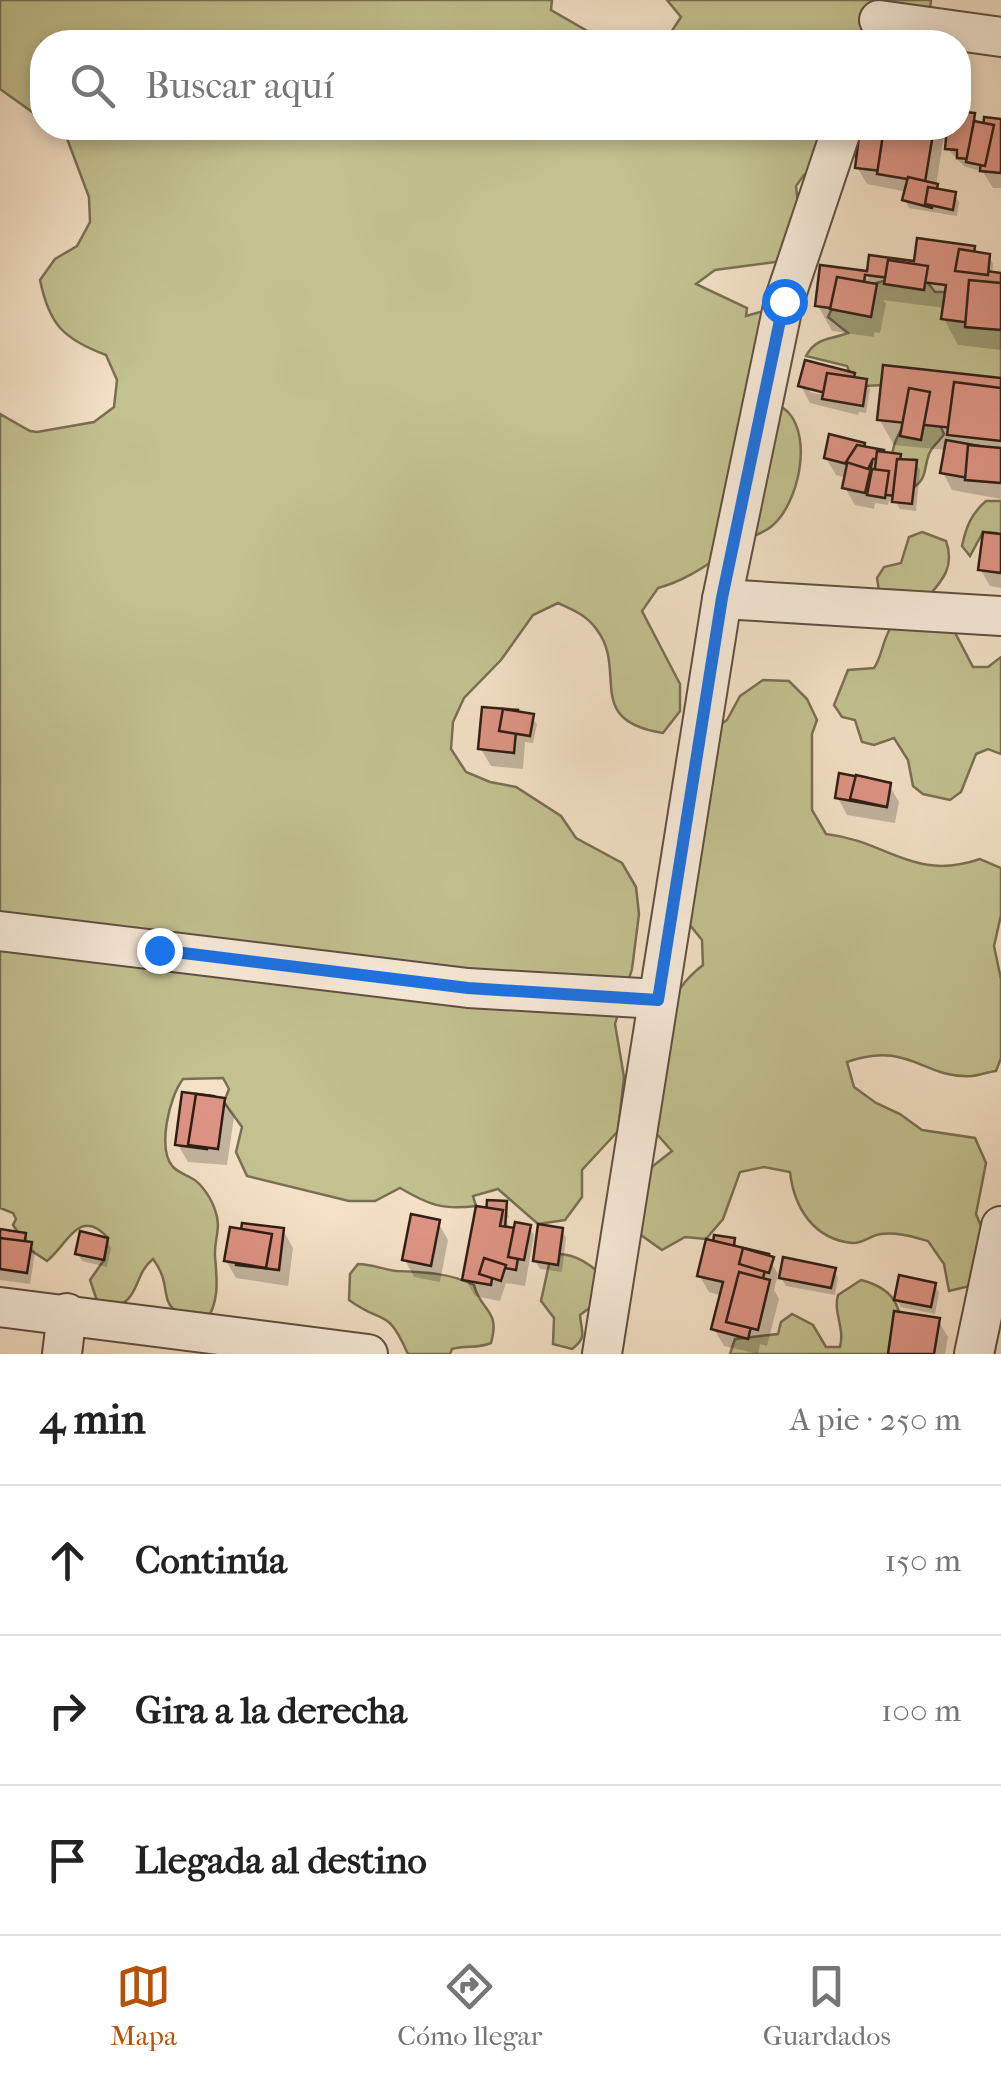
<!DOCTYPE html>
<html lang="es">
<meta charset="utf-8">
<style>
:root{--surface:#fff;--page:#f2f2f2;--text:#222;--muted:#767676;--line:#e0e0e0;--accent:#b45309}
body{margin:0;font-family:"IM FELL French Canon",serif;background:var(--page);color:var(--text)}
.stop{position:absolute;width:30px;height:30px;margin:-22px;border:8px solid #1a73e8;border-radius:50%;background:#fff}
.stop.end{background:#1a73e8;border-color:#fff;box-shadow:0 2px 10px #0008}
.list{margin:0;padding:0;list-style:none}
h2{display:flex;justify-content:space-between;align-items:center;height:130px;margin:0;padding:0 40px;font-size:42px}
h2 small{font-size:32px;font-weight:400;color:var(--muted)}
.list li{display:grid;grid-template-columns:65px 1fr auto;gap:30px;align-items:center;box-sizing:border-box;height:150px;padding:0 40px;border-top:2px solid var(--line)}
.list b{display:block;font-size:38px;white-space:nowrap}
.list em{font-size:32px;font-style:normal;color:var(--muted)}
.icon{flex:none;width:55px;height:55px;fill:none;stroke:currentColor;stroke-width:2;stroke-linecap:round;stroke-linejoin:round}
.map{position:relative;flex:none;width:1001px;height:1354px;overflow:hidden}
.search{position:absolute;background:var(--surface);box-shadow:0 5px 15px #0003;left:30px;right:30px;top:30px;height:110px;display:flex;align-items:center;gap:25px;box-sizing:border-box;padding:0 35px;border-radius:40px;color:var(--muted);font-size:38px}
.sheet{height:580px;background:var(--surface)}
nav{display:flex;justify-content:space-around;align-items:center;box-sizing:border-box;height:140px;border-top:2px solid var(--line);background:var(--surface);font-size:28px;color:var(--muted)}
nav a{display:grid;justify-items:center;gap:5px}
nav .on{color:var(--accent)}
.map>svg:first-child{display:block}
.green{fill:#c3c190;stroke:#797052;stroke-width:2.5}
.shadow{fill:#0003;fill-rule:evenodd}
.building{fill:#de9484;stroke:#2f1e14;stroke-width:2.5}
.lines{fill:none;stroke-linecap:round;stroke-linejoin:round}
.minor-casing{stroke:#604f41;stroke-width:42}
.minor{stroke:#f8ecdb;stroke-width:38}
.route{stroke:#1a73e8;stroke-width:12}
</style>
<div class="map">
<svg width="1001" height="1354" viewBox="0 0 1001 1354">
<rect width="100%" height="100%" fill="#f4e1c7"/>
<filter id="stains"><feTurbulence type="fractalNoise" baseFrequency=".002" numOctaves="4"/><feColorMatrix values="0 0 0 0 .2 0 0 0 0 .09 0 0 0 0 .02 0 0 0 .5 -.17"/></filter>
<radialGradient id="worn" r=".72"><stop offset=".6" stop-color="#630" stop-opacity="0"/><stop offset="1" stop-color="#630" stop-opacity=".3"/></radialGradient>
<g class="green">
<polygon points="0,0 552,0 551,10 591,33 618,42 42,42 42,119 0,89"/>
<polygon points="667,0 931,0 929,20 885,28 878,42 657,42 666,40 681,17"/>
<path d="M63,128h804l-3,17 -9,11 -26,3 -25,16 -8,11 3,28 -16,47 -68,9 -19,14 51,24 -1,8 14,-4 27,1 -18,86c6,4 14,8 19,13 25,27 10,92 -16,114 -8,7 -18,9 -27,14 -30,18 -53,39 -87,48l-16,23 38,73v27l-17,22c-80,-12 -35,-62 -66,-103 -10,-15 -24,-20 -39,-27l-25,12 -32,45 -37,38 -11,24 -2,27 15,23 24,10 26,5 45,29 15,22 46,25 14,24 3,27 -7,55 -17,55 9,53 -6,54 -36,39v27l-17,23 -27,4 -40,-35 -25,7 3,10c-34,4 -47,-1 -76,-18l-25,13h-26l-102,-25 -11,-24 6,-25 -18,-25 5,-13 -6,-11 -40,1c-14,18 -26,70 -10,88 6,6 14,8 20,12 9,5 19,21 22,31 7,17 -1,29 0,46 2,24 5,45 -10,67 -57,-14 -27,-31 -52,-64 -23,18 -11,54 -55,45l-8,-24 14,-20 4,-22c-28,-32 -40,6 -61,23l-18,-12 -16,-24 3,-6 -3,-6 -13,-5v-794l30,17 7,1 57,-10 20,-15 3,-27 -11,-25c-43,-16 -57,-31 -66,-75l15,-21 22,-13 13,-24 -1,-25z"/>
<path d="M901,278l26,4 8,10h13l53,29v58l-137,7 -12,-8 -5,-12 -41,-10c10,-19 24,-16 42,-23l-20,-16c10,-25 48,-36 73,-39z"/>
<path d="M908,418l30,3 6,13c-4,7 -12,12 -15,20 -6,16 -1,25 -18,35 -25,-31 -23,-37 -3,-71z"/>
<path d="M986,501h15v38l-5,-6 -13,-1 -13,24 -8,-10c4,-19 9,-32 24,-45z"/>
<path d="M922,532l24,9c9,25 -3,39 -19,57l-48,-7 -2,-13 7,-11 17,-4 8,-26z"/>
<path d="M894,623l59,6 20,38h15l13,-10v97l-13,-5 -12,5 -15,38 -11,8 -27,-6 -10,-8 -5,-26 -14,-22 -20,7 -12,-3 -7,-22 -13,-3 -8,-12 14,-35 26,-2c10,-15 8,-31 20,-45z"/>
<path d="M763,680l26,1 18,18 10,21 -5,14v76l14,24c62,7 87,48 154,25l21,9v47l-7,31 7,33v79l-5,13c-8,1 -16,4 -24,5 -49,3 -63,-36 -125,-14l7,25 22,16 24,11 22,16 53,8 11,25 -10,51 10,24 -12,47 -25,6 -5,-27 -16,-23c-15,-4 -31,-9 -47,-7 -10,1 -19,10 -29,9 -39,-4 -58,-36 -62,-71l-26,-5 -24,5 -17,47 -17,20 -21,-2 -23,13 -21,-15 -15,-22 3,-28 43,-34 -17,-19c3,-63 -7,-125 48,-167l-1,-25 -17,-21 19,-182 23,-17 13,-24z"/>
<path d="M558,1254c17,0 35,11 45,24l-7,25 -16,12c1,17 8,22 -8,34l-19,-5 1,-26 -13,-17 8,-37z"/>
<path d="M358,1264c14,0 26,6 39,7 27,1 53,2 77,14 6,26 27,24 17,58 -14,6 -24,2 -39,6l-2,5h-42c-22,-49 -24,-28 -59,-54l1,-26z"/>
<path d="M861,1280c43,11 40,36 41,74h-172l5,-15 43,-5 3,-12 11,-8 21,11 13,22h14c5,-20 -7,-34 -2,-52z"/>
</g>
<g class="shadow">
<polygon points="973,115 978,124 1001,121 1001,188 993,188 983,172 964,166 947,148 950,128 958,128"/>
<polygon points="862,128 945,128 936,186 939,191 954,194 959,202 957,216 909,208 905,200 907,192 867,184 857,167"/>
<polygon points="974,248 977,254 989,256 993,264 992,274 1001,275 1001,350 958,345 944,319 945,308 883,300 886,304 880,333 874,332 874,337 832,331 818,306 864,273 868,280 871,258 916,264"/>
<path d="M854,375l3,5 9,2 4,7 -4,24 -7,-1 -1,3 -48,-12 -9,-17zM810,387l50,17 -50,-12z"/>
<polygon points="1001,380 1001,499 952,490 943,473 946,450 894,445 879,419"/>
<polygon points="864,445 867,449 899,456 902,462 915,463 920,470 916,511 900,509 896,502 889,501 888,505 875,503 874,509 855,505 845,488 847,478 836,475 826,458"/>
<polygon points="1001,536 1001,588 990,586 980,569"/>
<polygon points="532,717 537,724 533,743 525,742 523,769 491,766 481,749"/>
<polygon points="889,785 899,802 895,823 847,815 838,798"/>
<polygon points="224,1100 234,1117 227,1165 188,1162 178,1145"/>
<polygon points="505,1204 509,1218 504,1217 511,1230 529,1227 534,1235 525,1286 506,1283 500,1301 475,1296 465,1279 489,1211"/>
<polygon points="438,1222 448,1240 440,1282 414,1277 405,1260"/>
<polygon points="283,1230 293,1248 288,1286 236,1278 226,1261"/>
<polygon points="562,1230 566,1238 562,1272 540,1269 535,1261"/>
<polygon points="0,1232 25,1235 35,1252 30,1284 0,1280"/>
<polygon points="107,1240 111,1248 107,1267 82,1261 78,1253"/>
<polygon points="734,1240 739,1250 768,1257 778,1274 774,1290 779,1299 767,1346 760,1344 758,1354 724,1346 714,1329 722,1296 709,1292 699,1275"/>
<polygon points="834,1270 838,1278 835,1295 786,1286 781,1278"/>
<polygon points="935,1285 939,1293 935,1314 901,1307 896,1299"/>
<polygon points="938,1320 948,1337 945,1354 891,1354"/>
</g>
<g class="building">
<polygon points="958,111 975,113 969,159 957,158 957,150 945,149 947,128 958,128"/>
<polygon points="984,117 1001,119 1001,173 980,171"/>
<polygon points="974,121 994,125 985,166 966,162"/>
<polygon points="860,128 914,128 908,174 855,168"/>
<polygon points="884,128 934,128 925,182 877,174"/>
<polygon points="908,177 938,184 932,208 902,200"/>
<polygon points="928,187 956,192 953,210 925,204"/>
<polygon points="917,238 975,246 972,269 1001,273 1001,327 941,319 946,285 865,275 860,312 815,306 820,265 867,271 869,255 914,261"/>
<polygon points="959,249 990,254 988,275 955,271"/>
<polygon points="888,260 928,266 924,290 884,284"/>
<polygon points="837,277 877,284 871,317 830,309"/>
<polygon points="969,280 1001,283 1001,330 965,327"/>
<polygon points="805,360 855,373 849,399 798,386"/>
<polygon points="883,365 1001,378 1001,433 877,420"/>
<polygon points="827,373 867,379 863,406 822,399"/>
<polygon points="954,382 1001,388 1001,441 947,435"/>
<polygon points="909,388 930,392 921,440 900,436"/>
<polygon points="829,434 865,443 862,461 872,463 865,493 842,488 847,464 824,458"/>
<polygon points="946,440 985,447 980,480 940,473"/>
<polygon points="857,445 884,450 882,459 873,459 868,469 846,462"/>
<polygon points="968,445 1001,448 1001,483 965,480"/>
<polygon points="877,451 901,454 895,496 872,493"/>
<polygon points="897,459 917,460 912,504 892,502"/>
<polygon points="872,469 889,471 885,498 867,495"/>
<polygon points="983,532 1001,534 1001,573 978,570"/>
<polygon points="482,707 518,710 514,753 478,749"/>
<polygon points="503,709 534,714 530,736 499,731"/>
<polygon points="839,773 890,783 886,807 835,798"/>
<polygon points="856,775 891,783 887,807 850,799"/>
<polygon points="182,1092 214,1096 207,1149 175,1145"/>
<polygon points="196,1094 225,1098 218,1149 188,1145"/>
<polygon points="487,1200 507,1201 503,1256 483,1255"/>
<polygon points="476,1206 503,1210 500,1226 523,1229 516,1270 494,1266 491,1285 462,1280"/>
<polygon points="411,1214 440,1220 431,1266 402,1260"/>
<polygon points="515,1222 531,1225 524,1260 508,1257"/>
<polygon points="242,1223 284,1228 279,1270 236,1265"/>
<polygon points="538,1224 563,1228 558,1265 533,1261"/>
<polygon points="230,1227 272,1234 266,1268 224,1261"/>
<polygon points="0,1229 26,1233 21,1268 0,1265"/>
<polygon points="80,1231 108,1238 104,1260 75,1254"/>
<polygon points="714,1235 735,1238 730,1275 709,1272"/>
<polygon points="0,1238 32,1242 27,1273 0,1269"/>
<polygon points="706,1239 769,1254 748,1339 711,1329 723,1282 697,1276"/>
<polygon points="743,1248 774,1257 769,1273 739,1264"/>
<polygon points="783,1257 836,1268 831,1288 779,1278"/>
<polygon points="484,1258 506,1265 501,1281 479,1274"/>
<polygon points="739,1272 770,1280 758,1330 726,1322"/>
<polygon points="899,1275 936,1283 931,1307 894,1300"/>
<polygon points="894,1311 940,1318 934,1354 888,1354"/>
</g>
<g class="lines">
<g class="minor-casing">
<g id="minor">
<polyline points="879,20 1001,37"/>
<polyline points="722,599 1001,616"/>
<polyline points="0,931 468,988 658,999"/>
<polyline points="0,1307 368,1354"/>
<polyline points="62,1354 67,1313"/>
<polyline points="602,1354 722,599 784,301 842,128"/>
<polyline points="974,1354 1001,1226"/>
</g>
</g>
<use href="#minor" class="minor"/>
</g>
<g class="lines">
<polyline class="route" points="159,950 468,988 658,1000 722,598 784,301"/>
</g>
<rect width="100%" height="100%" filter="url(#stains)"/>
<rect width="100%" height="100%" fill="url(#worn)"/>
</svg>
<div class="stop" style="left:784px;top:301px"></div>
<div class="stop end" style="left:159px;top:950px"></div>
<div class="search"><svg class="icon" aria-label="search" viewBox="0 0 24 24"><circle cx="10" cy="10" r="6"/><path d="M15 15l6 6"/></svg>Buscar aquí</div>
</div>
<section class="sheet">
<h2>4 min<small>A pie · 250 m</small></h2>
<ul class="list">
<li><svg class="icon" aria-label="ahead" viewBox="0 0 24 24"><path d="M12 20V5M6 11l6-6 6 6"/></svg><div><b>Continúa</b></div><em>150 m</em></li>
<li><svg class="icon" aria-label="right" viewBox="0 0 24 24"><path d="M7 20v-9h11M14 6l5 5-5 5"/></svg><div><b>Gira a la derecha</b></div><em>100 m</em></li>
<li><svg class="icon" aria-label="arrive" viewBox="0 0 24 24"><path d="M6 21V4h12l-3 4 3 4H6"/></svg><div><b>Llegada al destino</b></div></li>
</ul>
</section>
<nav>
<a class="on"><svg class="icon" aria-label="map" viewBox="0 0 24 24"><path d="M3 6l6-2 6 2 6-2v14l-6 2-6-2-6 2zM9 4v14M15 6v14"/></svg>Mapa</a>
<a><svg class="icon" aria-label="directions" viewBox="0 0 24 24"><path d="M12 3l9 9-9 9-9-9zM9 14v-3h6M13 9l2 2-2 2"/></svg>Cómo llegar</a>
<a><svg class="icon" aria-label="saved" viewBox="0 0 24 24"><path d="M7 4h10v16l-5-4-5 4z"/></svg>Guardados</a>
</nav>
